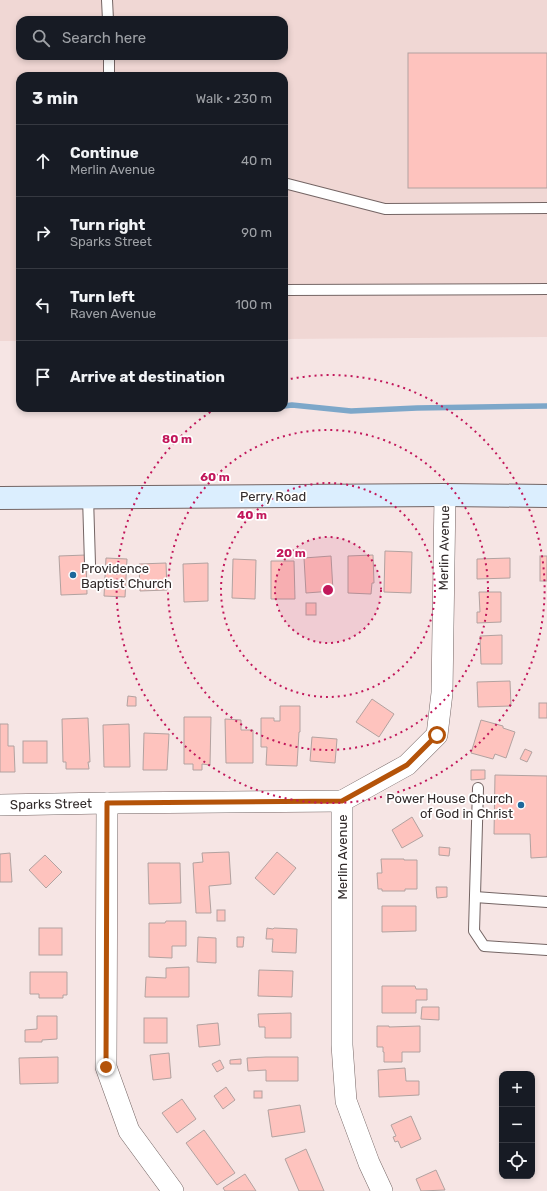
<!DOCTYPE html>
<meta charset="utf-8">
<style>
:root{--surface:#171b24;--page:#20242c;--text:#f1f3f6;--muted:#9ea1a6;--line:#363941}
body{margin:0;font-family:Rubik,sans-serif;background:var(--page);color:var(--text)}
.controls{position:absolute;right:12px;bottom:12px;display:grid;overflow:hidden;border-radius:8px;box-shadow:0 2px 6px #0003}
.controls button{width:36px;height:36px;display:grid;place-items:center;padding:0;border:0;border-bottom:1px solid var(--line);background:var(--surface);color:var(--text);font:20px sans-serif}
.stop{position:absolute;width:12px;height:12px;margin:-9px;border:3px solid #b45309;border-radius:50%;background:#fff}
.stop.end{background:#b45309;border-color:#fff;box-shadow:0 1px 4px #0008}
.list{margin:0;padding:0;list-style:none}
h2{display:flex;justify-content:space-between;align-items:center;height:52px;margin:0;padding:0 16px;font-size:17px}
h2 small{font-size:13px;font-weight:400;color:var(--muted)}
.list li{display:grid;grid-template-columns:26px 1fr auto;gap:12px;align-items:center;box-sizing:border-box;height:72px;padding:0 16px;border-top:1px solid var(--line)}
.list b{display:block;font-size:15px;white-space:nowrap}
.list p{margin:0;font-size:13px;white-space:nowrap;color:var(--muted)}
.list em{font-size:13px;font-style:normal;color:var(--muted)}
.icon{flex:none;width:22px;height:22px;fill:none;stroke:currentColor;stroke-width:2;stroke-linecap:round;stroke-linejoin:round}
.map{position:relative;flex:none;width:547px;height:1191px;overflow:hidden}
.search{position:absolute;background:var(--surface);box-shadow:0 2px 6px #0003;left:16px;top:16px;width:272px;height:44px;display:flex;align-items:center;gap:10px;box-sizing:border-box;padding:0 14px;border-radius:12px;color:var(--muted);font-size:15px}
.panel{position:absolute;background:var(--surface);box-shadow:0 2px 6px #0003;left:16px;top:72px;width:272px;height:340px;border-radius:12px}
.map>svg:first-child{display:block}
.built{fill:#f0d7d4;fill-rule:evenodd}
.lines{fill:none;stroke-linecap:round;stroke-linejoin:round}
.stream{stroke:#7da7c9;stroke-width:5.5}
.building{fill:#fec3be;stroke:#b2a2a0}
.service-casing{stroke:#746564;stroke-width:12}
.minor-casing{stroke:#746564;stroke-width:22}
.secondary-casing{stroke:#746564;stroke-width:24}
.service{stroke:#fff;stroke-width:10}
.minor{stroke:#fff;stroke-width:21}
.secondary{stroke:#dbeefe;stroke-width:22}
.route{stroke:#b45309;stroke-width:5}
.ring{fill:none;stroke:#c2185b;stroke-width:2;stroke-dasharray:2 4}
.poi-dot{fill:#1d689b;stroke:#fff;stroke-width:1.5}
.labels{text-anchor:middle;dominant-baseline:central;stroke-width:3.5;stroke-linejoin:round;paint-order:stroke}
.street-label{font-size:13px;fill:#322b2b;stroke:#fff}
.poi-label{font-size:13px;fill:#322b2b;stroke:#fff;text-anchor:start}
.centre{fill:#c2185b;stroke:#fff;stroke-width:2}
.ring-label{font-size:12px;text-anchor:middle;font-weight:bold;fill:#c2185b;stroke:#fff;stroke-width:3.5;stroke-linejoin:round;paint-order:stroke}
</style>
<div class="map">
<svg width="547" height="1191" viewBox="0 0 547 1191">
<rect width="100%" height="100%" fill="#f6e5e4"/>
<path class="built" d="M0,0h547v337l-263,2v-263h-264v265h-20zM20,20h264v36h-264z"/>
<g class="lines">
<g class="stream">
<polyline points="284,406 292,405 351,411 417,408 547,406"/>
<polyline points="242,408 250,408"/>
</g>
</g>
<g class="building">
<rect x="408" y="53" width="139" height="135"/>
<polygon points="385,551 412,552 411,593 384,592"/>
<polygon points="86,555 87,594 61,595 59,556"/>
<polygon points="373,555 374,583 372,583 371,594 348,593 348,556"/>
<polygon points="331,556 333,591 306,593 304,558"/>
<rect x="540" y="556" width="7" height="25"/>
<polygon points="106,558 127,559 125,597 104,596"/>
<polygon points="510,558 510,578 477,579 477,559"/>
<polygon points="233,559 256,560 255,599 232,598"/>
<polygon points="271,561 294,561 295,599 271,599"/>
<polygon points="166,563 167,590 140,591 139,564"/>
<polygon points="208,563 208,601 184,602 183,564"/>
<polygon points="479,592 501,592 501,622 477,623 477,612 480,612"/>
<rect x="306" y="603" width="10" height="12"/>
<polygon points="502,635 502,664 481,664 480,636"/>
<polygon points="510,681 511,706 478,707 477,682"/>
<polygon points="128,696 136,697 136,706 127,706"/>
<polygon points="372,699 394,714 379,737 356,722"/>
<rect x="539" y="703" width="8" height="15"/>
<polygon points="280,706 300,706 300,732 299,732 297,766 266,765 267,747 261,747 261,718 274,718 274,721 280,721"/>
<polygon points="184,717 211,717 210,765 202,764 202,770 193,770 193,764 184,764"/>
<polygon points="88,718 90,762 88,762 89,769 66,769 66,762 63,762 62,719"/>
<polygon points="225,719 241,720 241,730 253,730 253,763 226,763"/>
<polygon points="481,720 503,726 503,728 515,732 506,758 495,754 493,759 471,753"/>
<polygon points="0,724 8,724 8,746 14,746 15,772 0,772"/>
<polygon points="129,724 130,767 104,767 103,725"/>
<polygon points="144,733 169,734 167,770 143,770"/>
<polygon points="312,737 337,739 335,763 310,761"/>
<rect x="23" y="741" width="24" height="22"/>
<polygon points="525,749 532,752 527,762 520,759"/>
<polygon points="471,770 485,770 485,779 471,780"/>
<polygon points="495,775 547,776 547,857 531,858 530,834 494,834"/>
<polygon points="412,817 423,836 402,848 392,830"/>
<polygon points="439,847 450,848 449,856 439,855"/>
<polygon points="229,852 231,884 209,886 211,913 196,913 193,863 203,862 202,853"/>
<polygon points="277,852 296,868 274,895 255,878"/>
<polygon points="10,853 12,882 0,882 0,854"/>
<polygon points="45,855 62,872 46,888 29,870"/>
<polygon points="381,859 404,859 404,860 417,860 417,889 405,889 405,891 382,891 382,889 378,889 377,873 382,873"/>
<polygon points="148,863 180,863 181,903 149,904"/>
<polygon points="436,887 447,887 447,897 437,898"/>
<polygon points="382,906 416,906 416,931 382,932"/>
<rect x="217" y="910" width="8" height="11"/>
<polygon points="166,921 186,921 186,946 172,946 172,958 149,957 149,923 165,923"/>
<rect x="39" y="928" width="23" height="27"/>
<polygon points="267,928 273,929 274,928 297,929 296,953 272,952 273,939 266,939"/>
<polygon points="198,937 216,938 216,963 197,962"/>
<polygon points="237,937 244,937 243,947 237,947"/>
<polygon points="189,967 189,997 145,997 146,977 166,978 166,968"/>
<polygon points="259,970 293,971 292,997 258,996"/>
<polygon points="30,972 67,972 67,995 63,995 63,998 39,998 39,994 30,994"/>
<polygon points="382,986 415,986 416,989 427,989 427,1000 416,1000 416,1013 382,1013"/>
<polygon points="422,1007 439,1007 439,1020 421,1019"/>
<polygon points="291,1013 291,1038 265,1038 265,1027 259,1027 258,1014"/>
<polygon points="37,1016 57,1016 57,1039 42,1040 42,1042 25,1042 25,1030 37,1029"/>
<rect x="144" y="1018" width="23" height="25"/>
<polygon points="218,1023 220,1045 199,1047 197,1025"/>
<polygon points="377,1026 389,1026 389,1027 420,1026 420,1052 402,1052 402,1062 384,1062 384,1052 383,1052 383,1047 377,1047"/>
<polygon points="169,1053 171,1078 153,1080 150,1055"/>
<polygon points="58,1057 58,1083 20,1084 19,1058"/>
<polygon points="266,1057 298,1057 298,1081 266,1081 266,1070 248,1071 247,1058"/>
<polygon points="241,1059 241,1064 230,1064 230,1060"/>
<polygon points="220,1060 224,1068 217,1072 212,1064"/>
<polygon points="405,1068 406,1081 419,1081 419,1095 379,1097 378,1070"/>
<polygon points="226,1087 235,1100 223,1109 214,1096"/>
<rect x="254" y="1091" width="8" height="7"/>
<polygon points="182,1099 196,1119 177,1133 162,1113"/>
<polygon points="300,1105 305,1132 272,1137 268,1110"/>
<polygon points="411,1116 421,1139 401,1148 398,1141 395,1142 393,1137 396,1136 391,1125"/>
<polygon points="204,1130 235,1173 217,1185 186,1143"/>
<polygon points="306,1149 324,1191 299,1191 285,1159"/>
<polygon points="436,1170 445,1190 421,1191 416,1179"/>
<polygon points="245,1174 256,1191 225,1191 223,1188"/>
</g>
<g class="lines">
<g class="service-casing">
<g id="service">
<polyline points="107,0 108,20"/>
<polyline points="109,56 109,76"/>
<polyline points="284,183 385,209 547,208"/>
<polyline points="284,290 547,289"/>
<polyline points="88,497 90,564"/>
<polyline points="478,788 474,931 484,946 547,950"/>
<polyline points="475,897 547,902"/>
</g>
</g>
<g class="minor-casing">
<g id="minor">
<polyline points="107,803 106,1067 129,1131 173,1191"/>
<polyline points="0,805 107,803 342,801"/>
<polyline points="382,1191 369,1163 346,1101 342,1045 342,801 407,765 437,735 442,693 445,495"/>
</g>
</g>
<g class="secondary-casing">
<polyline id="secondary" points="0,498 445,495 547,496"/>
</g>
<use href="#service" class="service"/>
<use href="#minor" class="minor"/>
<use href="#secondary" class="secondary"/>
</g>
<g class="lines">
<polyline class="route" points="106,1067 107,803 342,801 407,765 437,735"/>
</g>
<circle cx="328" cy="590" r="53" fill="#c2185b" fill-opacity=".12"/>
<g class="ring">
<circle cx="328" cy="590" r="53"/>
<circle cx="328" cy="590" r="107"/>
<circle cx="328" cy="590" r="160"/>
<path d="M285 380A214 214 0 1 1 215 409"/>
</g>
<g class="poi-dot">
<circle cx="73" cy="575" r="4"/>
<circle cx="521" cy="805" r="4"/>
</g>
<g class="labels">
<g class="street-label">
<text x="273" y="496">Perry Road</text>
<text transform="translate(444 548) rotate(-89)">Merlin Avenue</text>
<text transform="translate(51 804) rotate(-1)">Sparks Street</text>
<text transform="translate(342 857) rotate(-90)">Merlin Avenue</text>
</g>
<g class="poi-label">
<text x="81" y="568">Providence<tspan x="81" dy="15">Baptist Church</tspan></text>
<text x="513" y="798" text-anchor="end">Power House Church<tspan x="513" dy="15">of God in Christ</tspan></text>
</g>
</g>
<circle cx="328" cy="590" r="6" class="centre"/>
<g class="ring-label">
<text x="177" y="443">80 m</text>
<text x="215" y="481">60 m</text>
<text x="252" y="519">40 m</text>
<text x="291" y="557">20 m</text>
</g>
</svg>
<div class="controls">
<button>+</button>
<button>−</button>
<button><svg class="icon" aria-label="locate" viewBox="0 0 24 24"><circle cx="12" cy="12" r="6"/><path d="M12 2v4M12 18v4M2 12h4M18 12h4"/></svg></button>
</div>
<div class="stop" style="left:437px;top:735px"></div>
<div class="stop end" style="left:106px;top:1067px"></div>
<div class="search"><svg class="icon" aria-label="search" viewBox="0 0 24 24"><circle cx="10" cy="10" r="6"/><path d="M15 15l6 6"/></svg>Search here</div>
<section class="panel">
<h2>3 min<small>Walk · 230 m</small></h2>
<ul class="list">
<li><svg class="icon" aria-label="ahead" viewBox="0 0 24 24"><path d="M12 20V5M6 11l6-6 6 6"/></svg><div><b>Continue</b><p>Merlin Avenue</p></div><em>40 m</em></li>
<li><svg class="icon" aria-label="right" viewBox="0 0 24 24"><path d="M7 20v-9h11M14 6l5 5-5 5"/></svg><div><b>Turn right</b><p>Sparks Street</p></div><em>90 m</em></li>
<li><svg class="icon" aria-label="left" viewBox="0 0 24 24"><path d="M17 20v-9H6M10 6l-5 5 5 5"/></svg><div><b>Turn left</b><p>Raven Avenue</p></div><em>100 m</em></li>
<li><svg class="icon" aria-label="arrive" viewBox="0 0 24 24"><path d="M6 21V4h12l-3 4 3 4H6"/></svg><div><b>Arrive at destination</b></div></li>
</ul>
</section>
</div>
